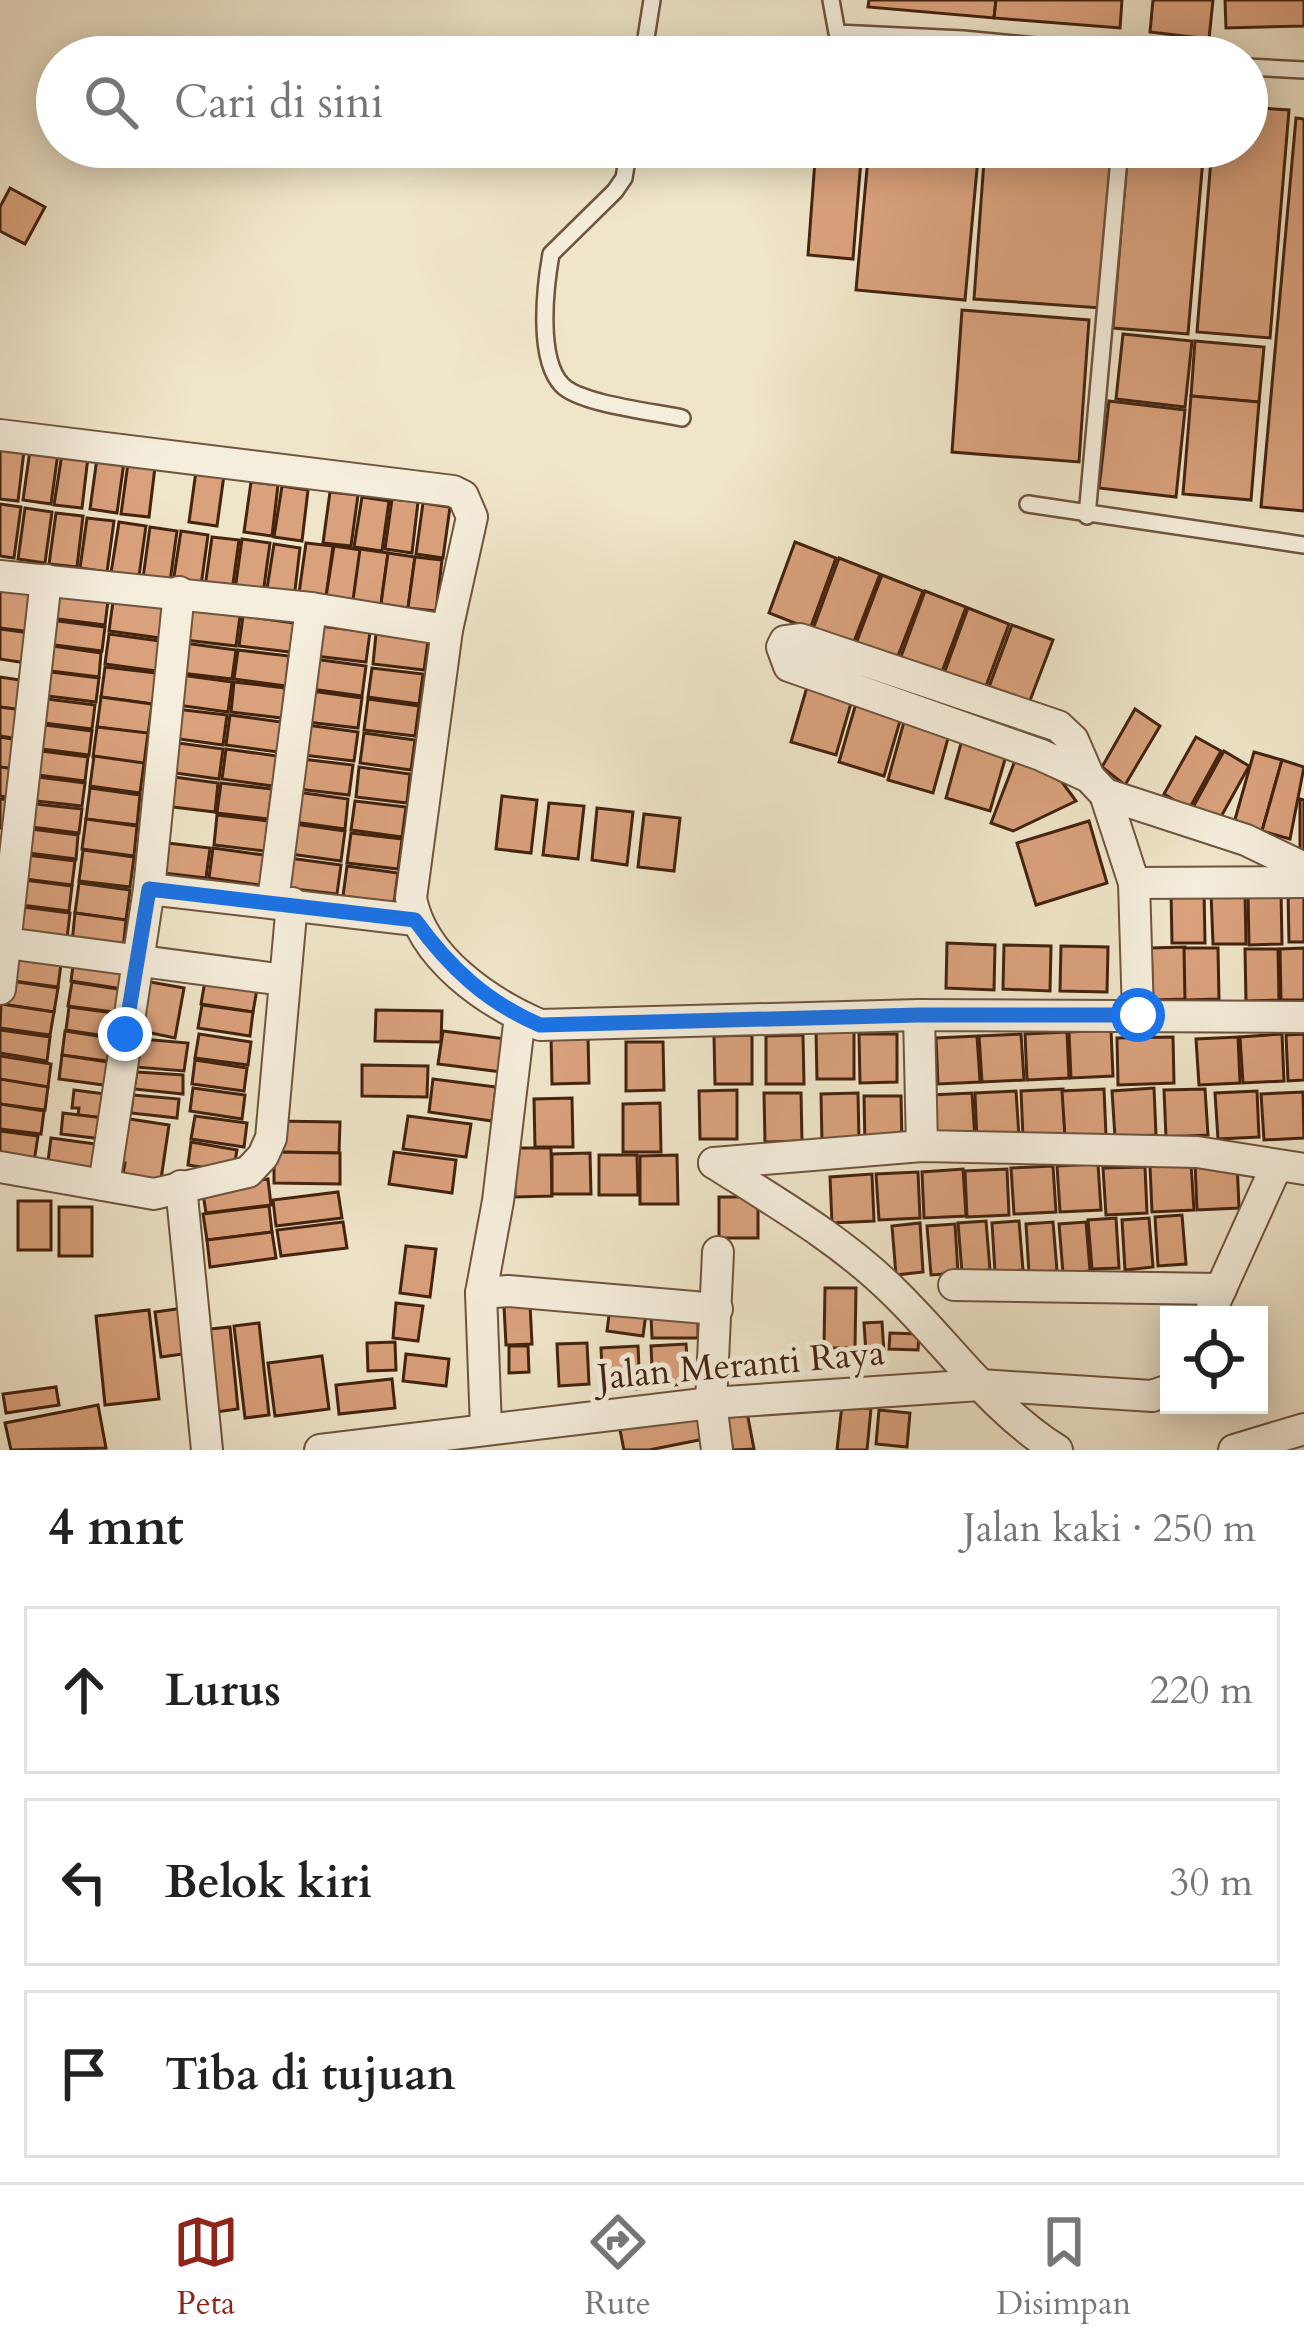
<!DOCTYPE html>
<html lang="id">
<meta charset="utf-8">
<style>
:root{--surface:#fff;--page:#f6f6f6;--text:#222;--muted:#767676;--line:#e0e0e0;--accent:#8f2418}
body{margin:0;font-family:Cardo,serif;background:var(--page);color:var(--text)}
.controls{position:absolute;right:36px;bottom:36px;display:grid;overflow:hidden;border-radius:0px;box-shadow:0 6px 30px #0003}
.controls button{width:108px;height:108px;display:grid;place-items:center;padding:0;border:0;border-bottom:3px solid var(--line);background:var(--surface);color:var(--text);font:60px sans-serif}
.stop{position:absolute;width:36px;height:36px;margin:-27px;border:9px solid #1a73e8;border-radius:50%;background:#fff}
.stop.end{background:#1a73e8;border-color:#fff;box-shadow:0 3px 12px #0008}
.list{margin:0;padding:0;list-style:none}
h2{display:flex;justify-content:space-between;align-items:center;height:156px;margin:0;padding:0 48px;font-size:51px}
h2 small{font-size:39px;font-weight:400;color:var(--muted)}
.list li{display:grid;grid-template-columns:78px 1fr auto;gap:36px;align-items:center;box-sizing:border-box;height:168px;margin:0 24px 24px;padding:0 24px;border:3px solid var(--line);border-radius:0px}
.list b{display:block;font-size:45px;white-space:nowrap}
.list em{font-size:39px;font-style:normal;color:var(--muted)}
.icon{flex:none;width:66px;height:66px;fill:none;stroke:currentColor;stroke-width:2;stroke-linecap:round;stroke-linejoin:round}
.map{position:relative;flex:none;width:1304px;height:1450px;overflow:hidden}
.search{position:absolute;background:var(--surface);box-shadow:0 6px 30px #0003;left:36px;right:36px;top:36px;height:132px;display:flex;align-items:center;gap:30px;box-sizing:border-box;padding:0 42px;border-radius:66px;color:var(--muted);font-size:45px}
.sheet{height:732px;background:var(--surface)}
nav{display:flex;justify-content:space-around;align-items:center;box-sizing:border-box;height:168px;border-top:3px solid var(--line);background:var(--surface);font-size:33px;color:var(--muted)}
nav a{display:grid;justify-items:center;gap:6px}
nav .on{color:var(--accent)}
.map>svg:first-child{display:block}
.building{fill:#d9a17c;stroke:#44230f;stroke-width:3}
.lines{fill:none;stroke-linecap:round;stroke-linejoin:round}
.lane-casing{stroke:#6f543e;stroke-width:20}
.street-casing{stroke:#6f543e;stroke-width:34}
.lane{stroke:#f5eedc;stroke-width:15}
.street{stroke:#f5eedc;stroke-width:30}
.route{stroke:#1a73e8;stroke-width:15}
.labels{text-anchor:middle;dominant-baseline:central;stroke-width:10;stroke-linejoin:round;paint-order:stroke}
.street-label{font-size:36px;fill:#44230f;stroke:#f5eedc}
</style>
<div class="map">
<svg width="1304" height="1450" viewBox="0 0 1304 1450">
<rect width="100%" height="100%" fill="#efe5c9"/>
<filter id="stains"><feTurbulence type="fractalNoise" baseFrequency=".00167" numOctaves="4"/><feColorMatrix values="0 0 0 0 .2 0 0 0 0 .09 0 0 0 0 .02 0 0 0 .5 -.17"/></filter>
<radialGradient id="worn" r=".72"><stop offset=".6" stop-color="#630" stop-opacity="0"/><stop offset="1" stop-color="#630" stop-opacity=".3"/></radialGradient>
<g class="building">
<polygon points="869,0 996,0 994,18 868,7"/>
<polygon points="996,0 1122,0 1120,28 994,18"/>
<polygon points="1153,0 1213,0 1209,39 1150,32"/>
<polygon points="1225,0 1304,0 1304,26 1226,28"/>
<polygon points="879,38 988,49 987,57 878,57"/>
<polygon points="992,52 1057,57 992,57"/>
<polygon points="1247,107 1289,110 1270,338 1197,332 1212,147 1247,147"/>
<polygon points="1296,118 1304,119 1304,511 1261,507"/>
<polygon points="816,147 862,147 853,259 808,255"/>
<polygon points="869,147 979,147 965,300 856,290"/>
<polygon points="985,147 1112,147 1101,308 974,299"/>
<polygon points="1128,147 1204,147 1188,334 1113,328"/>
<polygon points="10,188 45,207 25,244 0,231 0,207"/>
<polygon points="962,310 1089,320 1079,462 952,452"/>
<polygon points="1123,334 1192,341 1185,407 1116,399"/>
<polygon points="1195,341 1264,347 1259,402 1191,396"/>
<polygon points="1191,396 1259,402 1251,500 1183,494"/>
<polygon points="1109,401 1185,410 1176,497 1099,488"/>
<polygon points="0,447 24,451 18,501 0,499"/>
<polygon points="30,450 58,453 51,504 23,500"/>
<polygon points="62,454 88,457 82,508 54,505"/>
<polygon points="97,458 124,462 117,513 90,509"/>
<polygon points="128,463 155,467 149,517 121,514"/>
<polygon points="196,471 224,475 217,526 189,522"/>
<polygon points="251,482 278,485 272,536 244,532"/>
<polygon points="282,486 308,490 302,541 274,537"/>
<polygon points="330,492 358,495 351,546 323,543"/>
<polygon points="362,497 389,501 382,551 354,547"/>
<polygon points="392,499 418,502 412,553 385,549"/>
<polygon points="423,503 450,507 443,558 416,554"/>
<polygon points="0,504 21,507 14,558 0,556"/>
<polygon points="25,508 52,512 45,563 18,559"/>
<polygon points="56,513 83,516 77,567 49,564"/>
<polygon points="87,518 114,521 107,572 80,568"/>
<polygon points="119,522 146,526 139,576 111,573"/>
<polygon points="150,527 177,531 170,582 143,578"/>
<polygon points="181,531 208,535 201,586 173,583"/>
<polygon points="212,537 239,540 232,591 205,587"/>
<polygon points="242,539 270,543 263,594 235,590"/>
<polygon points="795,542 836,558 810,629 769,613"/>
<polygon points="306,543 333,546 326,597 299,593"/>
<polygon points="274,544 300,548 294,599 266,595"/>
<polygon points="334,546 361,550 354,600 326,597"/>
<polygon points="360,549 388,553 381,604 353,600"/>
<polygon points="388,553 415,557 408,608 381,604"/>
<polygon points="415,557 442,560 436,611 408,608"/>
<polygon points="839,558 880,574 853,644 813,629"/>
<polygon points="882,575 923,591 896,661 855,646"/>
<polygon points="0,587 36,591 32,632 0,628"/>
<polygon points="925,591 966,607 940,677 899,662"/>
<polygon points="53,594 108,601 105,625 50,618"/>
<polygon points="113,601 164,608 160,638 109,631"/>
<polygon points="968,608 1009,624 983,694 942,679"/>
<polygon points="189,609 240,616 236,646 185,640"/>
<polygon points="243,616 294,623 290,652 239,646"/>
<polygon points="50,620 105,627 102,651 47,644"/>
<polygon points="1012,625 1053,640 1026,711 986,695"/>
<polygon points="319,626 370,632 366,662 315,656"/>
<polygon points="0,629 30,633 26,663 0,659"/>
<polygon points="109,634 160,641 156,671 105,664"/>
<polygon points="376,634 428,641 424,670 373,664"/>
<polygon points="184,643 236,650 232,679 181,673"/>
<polygon points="46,645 101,653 99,677 43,670"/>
<polygon points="238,650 289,656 286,686 234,679"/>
<polygon points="314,659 366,666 362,696 311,689"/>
<polygon points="105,667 156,673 153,704 101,697"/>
<polygon points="372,668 423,674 419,704 368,697"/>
<polygon points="43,671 99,678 96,702 40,695"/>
<polygon points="181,675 232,682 228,712 177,705"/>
<polygon points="0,677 26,681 22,710 0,707"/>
<polygon points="809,680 854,693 836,755 791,742"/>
<polygon points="234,682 285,688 282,718 231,712"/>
<polygon points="311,691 362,698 358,728 307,722"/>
<polygon points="101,697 152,704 148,734 97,727"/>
<polygon points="39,698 95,705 92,729 36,722"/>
<polygon points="368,699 419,706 415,736 364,730"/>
<polygon points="857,700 902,714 884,776 839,762"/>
<polygon points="0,707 22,710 19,739 0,736"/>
<polygon points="176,709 227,715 223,745 172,738"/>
<polygon points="1135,709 1160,726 1125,785 1102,767"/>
<polygon points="230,715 281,722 278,752 226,745"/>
<polygon points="905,718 950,731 933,793 888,780"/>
<polygon points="37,724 92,731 89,755 34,748"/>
<polygon points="307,725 358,732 354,761 303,755"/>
<polygon points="97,727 148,733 144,764 93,757"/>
<polygon points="364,733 415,740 411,770 360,763"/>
<polygon points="963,736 1008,749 990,811 946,798"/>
<polygon points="0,737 18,740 14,769 0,767"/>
<polygon points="1196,737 1221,751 1189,809 1164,794"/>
<polygon points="171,742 223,749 219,779 168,772"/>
<polygon points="226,749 277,756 273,786 222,779"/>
<polygon points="33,750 88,757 85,781 30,774"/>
<polygon points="1224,751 1249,766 1217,824 1192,809"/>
<polygon points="1254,752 1282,760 1262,831 1234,823"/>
<polygon points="94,756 144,763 140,793 90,786"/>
<polygon points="1016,758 1062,782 1076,801 1013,831 991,823"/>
<polygon points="302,759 353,765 349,795 298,789"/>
<polygon points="1282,760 1304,767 1290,839 1262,831"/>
<polygon points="0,767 15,769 11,798 0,796"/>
<polygon points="359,767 410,774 407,803 356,797"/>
<polygon points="30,776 85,783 82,806 27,800"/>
<polygon points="167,776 218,783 215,812 164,806"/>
<polygon points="221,783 272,789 268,819 217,813"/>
<polygon points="90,788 140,795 137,825 86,819"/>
<polygon points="297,792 348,799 345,829 294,822"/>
<polygon points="502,796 537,800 531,853 496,849"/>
<polygon points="0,799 11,800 7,829 0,828"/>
<polygon points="1300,799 1304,800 1304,852 1300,851"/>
<polygon points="355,801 406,807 402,837 351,830"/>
<polygon points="26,803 82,809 79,833 23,826"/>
<polygon points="549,803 584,806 578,859 543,855"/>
<polygon points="597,808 633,812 627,865 592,860"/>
<polygon points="644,814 680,818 674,871 638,867"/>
<polygon points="217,815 268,821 265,851 214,845"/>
<polygon points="86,819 137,826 134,856 82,849"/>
<polygon points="1089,821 1107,883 1036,905 1017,843"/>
<polygon points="294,824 345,831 341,861 290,854"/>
<polygon points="23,828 78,835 76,859 21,852"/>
<polygon points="351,833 402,839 398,869 347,863"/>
<polygon points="159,842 210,848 206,878 155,872"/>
<polygon points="213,848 264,855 260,885 209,878"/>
<polygon points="83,850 134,857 130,887 79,881"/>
<polygon points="19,854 75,861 72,885 17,878"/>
<polygon points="289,858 341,865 337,894 286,888"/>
<polygon points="347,866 398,873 394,903 343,896"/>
<polygon points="16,879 72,886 69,911 13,904"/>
<polygon points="79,883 130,890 126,920 75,913"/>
<polygon points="1204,891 1205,943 1172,943 1171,892"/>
<polygon points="1288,891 1304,891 1304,942 1289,942"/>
<polygon points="1245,892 1246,944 1213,944 1211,893"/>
<polygon points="1281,892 1282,944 1249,945 1248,893"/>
<polygon points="15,906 70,913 67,938 12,931"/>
<polygon points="75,913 126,920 123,950 72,943"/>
<polygon points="947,943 995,945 994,990 946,988"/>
<polygon points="1004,945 1051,946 1050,991 1003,989"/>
<polygon points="1061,946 1108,947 1107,992 1060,991"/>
<polygon points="1185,947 1186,999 1153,1000 1151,948"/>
<polygon points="1184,948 1218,948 1219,999 1185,1000"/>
<polygon points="1304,948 1304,1000 1281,1000 1280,949"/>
<polygon points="1245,949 1278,949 1279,1000 1246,1001"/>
<polygon points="9,956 61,964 58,987 6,980"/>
<polygon points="74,958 127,966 123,989 71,981"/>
<polygon points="5,980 58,988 54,1012 2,1004"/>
<polygon points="139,980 184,988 175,1038 132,1029"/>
<polygon points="205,981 257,989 253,1012 201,1004"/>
<polygon points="72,982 124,990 121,1013 68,1006"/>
<polygon points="1,1004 54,1012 50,1035 0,1028"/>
<polygon points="202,1005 253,1012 250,1036 198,1028"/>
<polygon points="69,1007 121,1014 118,1038 66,1030"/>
<polygon points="376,1010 442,1011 441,1042 375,1041"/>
<polygon points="0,1030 50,1037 47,1061 0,1053"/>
<polygon points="854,1030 854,1079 817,1079 816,1031"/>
<polygon points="1111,1030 1113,1076 1071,1078 1069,1032"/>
<polygon points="65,1031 117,1039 114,1062 62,1055"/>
<polygon points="443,1031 506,1039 502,1072 438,1064"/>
<polygon points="1067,1032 1069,1078 1027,1080 1025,1034"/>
<polygon points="199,1034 251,1042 248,1065 195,1058"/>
<polygon points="859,1034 897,1034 897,1082 860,1083"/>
<polygon points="1021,1034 1024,1080 982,1082 979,1036"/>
<polygon points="1282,1034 1284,1081 1243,1083 1240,1037"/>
<polygon points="1304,1034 1304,1080 1288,1081 1286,1035"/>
<polygon points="551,1035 588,1035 589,1083 552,1084"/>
<polygon points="752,1035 752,1084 715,1084 714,1036"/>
<polygon points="803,1035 804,1084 766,1084 766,1036"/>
<polygon points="977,1036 980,1082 938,1084 936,1038"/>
<polygon points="1173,1037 1174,1083 1118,1085 1117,1038"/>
<polygon points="1238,1037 1240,1083 1199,1085 1196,1039"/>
<polygon points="142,1039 188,1043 184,1071 135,1067"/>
<polygon points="626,1042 663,1042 664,1090 626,1091"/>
<polygon points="62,1055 114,1063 111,1086 59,1079"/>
<polygon points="0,1056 51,1064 48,1087 0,1080"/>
<polygon points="195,1060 247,1068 244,1091 192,1084"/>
<polygon points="362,1065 428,1066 427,1097 362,1096"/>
<polygon points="137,1072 183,1075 183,1094 134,1089"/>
<polygon points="0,1079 48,1087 45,1110 0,1104"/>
<polygon points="433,1079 496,1087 492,1121 429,1112"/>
<polygon points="193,1088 245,1095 242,1119 190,1111"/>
<polygon points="1154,1088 1156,1135 1115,1137 1112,1091"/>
<polygon points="1063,1089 1065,1135 1023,1137 1021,1091"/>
<polygon points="1104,1089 1106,1135 1065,1137 1062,1091"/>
<polygon points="1205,1089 1208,1135 1166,1137 1164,1090"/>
<polygon points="74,1090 113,1095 104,1118 78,1115 79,1108 72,1108"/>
<polygon points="737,1090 737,1139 700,1139 699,1091"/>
<polygon points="1016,1091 1019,1137 977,1140 975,1093"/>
<polygon points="1257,1091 1259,1137 1218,1139 1215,1093"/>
<polygon points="1303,1092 1304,1138 1264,1140 1261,1094"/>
<polygon points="764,1093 801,1093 802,1141 765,1142"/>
<polygon points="858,1093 859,1142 822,1142 821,1094"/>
<polygon points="972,1093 975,1139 933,1142 931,1095"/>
<polygon points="133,1095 179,1099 177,1118 131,1113"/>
<polygon points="864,1096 901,1096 902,1144 865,1145"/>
<polygon points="572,1098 573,1147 535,1147 534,1099"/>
<polygon points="660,1103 661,1152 623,1152 623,1104"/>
<polygon points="0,1104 44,1111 41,1134 0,1129"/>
<polygon points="63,1113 104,1118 102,1139 61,1134"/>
<polygon points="195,1116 247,1123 244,1147 191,1139"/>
<polygon points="408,1116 471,1124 466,1157 403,1149"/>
<polygon points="117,1117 169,1125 160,1186 122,1180 125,1163 110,1161"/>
<polygon points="274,1121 340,1122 339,1153 273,1152"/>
<polygon points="0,1131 38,1136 33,1168 0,1163"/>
<polygon points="51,1138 103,1145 100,1169 48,1161"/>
<polygon points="191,1142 237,1150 233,1172 188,1165"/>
<polygon points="514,1148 551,1148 552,1196 515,1197"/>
<polygon points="274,1152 340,1153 340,1184 274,1183"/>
<polygon points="394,1152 456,1160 452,1193 389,1184"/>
<polygon points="590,1153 591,1194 552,1194 552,1154"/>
<polygon points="599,1155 637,1155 638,1195 599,1195"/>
<polygon points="677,1155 678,1204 640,1204 640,1156"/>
<polygon points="1237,1161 1239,1208 1197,1210 1195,1163"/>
<polygon points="1098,1164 1101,1210 1060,1212 1057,1166"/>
<polygon points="1191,1164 1194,1210 1152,1212 1150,1166"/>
<polygon points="1053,1166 1056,1212 1014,1214 1011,1168"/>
<polygon points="1145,1167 1147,1213 1106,1215 1103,1168"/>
<polygon points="963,1169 966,1216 924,1218 922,1172"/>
<polygon points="1007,1169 1009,1215 967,1217 965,1171"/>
<polygon points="918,1172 920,1218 879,1220 876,1174"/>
<polygon points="872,1174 874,1221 832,1223 830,1177"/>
<polygon points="268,1179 271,1205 206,1213 202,1187"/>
<polygon points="338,1192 342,1218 276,1226 273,1200"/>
<rect x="719" y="1197" width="39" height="41"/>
<rect x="18" y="1201" width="33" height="49"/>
<polygon points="269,1206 272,1232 207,1240 203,1214"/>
<rect x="59" y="1207" width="33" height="49"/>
<polygon points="1182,1215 1186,1264 1158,1266 1155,1217"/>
<polygon points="1116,1218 1119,1268 1092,1269 1088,1220"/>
<polygon points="1149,1218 1153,1267 1125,1270 1122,1220"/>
<polygon points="986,1221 990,1270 962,1272 958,1223"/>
<polygon points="1019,1221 1023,1270 995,1272 992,1223"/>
<polygon points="343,1222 347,1248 281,1256 277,1230"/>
<polygon points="1053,1222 1057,1271 1029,1273 1026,1224"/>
<polygon points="1086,1222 1090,1271 1063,1273 1059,1224"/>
<polygon points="920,1223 923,1272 896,1275 892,1226"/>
<polygon points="955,1224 958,1273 931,1275 927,1226"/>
<polygon points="272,1232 276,1258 210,1267 207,1240"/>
<polygon points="406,1246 436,1249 430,1297 400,1293"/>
<polygon points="825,1288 856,1288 855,1348 824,1348"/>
<polygon points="396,1303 423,1306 418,1341 393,1338"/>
<polygon points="530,1304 532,1344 506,1345 504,1306"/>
<polygon points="184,1308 190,1353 161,1357 155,1312"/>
<polygon points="610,1308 646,1313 643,1336 607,1331"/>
<polygon points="149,1310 159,1399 105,1405 96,1316"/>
<polygon points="651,1316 698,1316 698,1338 652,1338"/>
<polygon points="882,1322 884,1353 866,1354 864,1323"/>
<polygon points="259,1323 269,1415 245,1418 234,1326"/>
<polygon points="230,1327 238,1409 208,1413 200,1330"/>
<polygon points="890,1333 919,1334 918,1350 889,1349"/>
<polygon points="395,1342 396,1370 368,1371 367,1343"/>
<polygon points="587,1343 589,1384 559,1386 557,1344"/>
<polygon points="686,1344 689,1384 653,1386 651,1346"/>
<polygon points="509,1346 528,1346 529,1372 509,1373"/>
<polygon points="638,1346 640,1389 603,1390 601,1348"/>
<polygon points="406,1354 449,1359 446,1386 403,1381"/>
<polygon points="322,1356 329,1409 275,1416 268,1363"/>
<polygon points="392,1379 395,1408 339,1414 336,1385"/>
<polygon points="56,1387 59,1405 6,1413 3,1394"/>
<polygon points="98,1405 106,1448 11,1450 5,1423"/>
<polygon points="842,1405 871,1409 867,1450 837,1450"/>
<polygon points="746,1407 754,1449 733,1450 725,1411"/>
<polygon points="698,1410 704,1439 649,1450 624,1450 619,1425"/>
<polygon points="879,1410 910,1413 907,1447 876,1444"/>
</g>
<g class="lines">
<g class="lane-casing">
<g id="lane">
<polyline points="831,0 837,33 963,39 1148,57"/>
<polyline points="643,57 652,0"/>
<polyline points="1247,67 1304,70"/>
<path d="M629,147l-5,31 -9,13 -64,63c-6,34 -14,105 11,131 18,19 93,27 120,33"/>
<polyline points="1028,504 1304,545"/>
<polyline points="1087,516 1120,147"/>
</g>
</g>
<g class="street-casing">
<g id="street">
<polyline points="0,435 453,491 463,496 472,517 447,630"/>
<path d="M0,576l311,32 136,22 -36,268c11,60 76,104 129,127l379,-10 385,2"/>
<polyline points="1089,777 1073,740 1058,726 800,639 785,641 782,647 789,666 1041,755 1089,777 1105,794 1246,840 1304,868"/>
<polyline points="1105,794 1134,883 1138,1015"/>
<polyline points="1134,883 1304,882"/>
<polyline points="149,889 415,920"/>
<polyline points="273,901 311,608"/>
<polyline points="6,943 284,980"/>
<polyline points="0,989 46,580"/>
<polyline points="919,1015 922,1146"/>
<polyline points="714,1163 922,1146 1197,1152 1304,1169"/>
<path d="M714,1163c63,40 129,78 182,131 53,52 97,116 161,156"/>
<polyline points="0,1167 154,1194 248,1172 263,1156 271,1138 292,903"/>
<polyline points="104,1185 149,889 179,592"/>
<polyline points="181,1186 207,1450"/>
<polyline points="954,1285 1221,1289"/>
<polyline points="481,1293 508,1291 717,1309"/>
<polyline points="1209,1315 1276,1167"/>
<polyline points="486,1428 481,1293 498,1201 520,1016"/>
<polyline points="320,1450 711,1403 980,1385 1152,1396 1169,1390"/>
<polyline points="717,1450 711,1403 718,1252"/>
<polyline points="1234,1450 1304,1429"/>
</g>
</g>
<use href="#lane" class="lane"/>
<use href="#street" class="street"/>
</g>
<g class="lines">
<path class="route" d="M125,1034l24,-145 266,31c34,47 71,82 125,105l379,-10h219"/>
</g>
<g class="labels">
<g class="street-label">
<text transform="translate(741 1365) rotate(-5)">Jalan Meranti Raya</text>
</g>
</g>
<rect width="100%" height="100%" filter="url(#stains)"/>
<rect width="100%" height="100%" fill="url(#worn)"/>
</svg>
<div class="controls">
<button><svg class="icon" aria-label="locate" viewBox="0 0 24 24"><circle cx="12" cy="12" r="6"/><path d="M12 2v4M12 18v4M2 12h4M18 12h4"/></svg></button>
</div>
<div class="stop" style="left:1138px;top:1015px"></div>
<div class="stop end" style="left:125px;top:1034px"></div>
<div class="search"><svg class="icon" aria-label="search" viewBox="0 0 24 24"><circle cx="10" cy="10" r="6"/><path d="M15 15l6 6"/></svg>Cari di sini</div>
</div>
<section class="sheet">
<h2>4 mnt<small>Jalan kaki · 250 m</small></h2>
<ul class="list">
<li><svg class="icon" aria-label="ahead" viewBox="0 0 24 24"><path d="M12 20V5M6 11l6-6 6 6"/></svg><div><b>Lurus</b></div><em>220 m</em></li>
<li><svg class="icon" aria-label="left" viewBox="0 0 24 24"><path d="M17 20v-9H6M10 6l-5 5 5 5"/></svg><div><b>Belok kiri</b></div><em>30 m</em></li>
<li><svg class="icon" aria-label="arrive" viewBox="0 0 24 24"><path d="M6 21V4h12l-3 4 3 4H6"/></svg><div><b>Tiba di tujuan</b></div></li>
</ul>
</section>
<nav>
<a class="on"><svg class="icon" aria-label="map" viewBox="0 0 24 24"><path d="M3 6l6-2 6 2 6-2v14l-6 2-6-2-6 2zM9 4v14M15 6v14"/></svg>Peta</a>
<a><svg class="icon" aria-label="directions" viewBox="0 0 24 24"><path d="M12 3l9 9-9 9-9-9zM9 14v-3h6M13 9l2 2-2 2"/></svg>Rute</a>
<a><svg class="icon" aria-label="saved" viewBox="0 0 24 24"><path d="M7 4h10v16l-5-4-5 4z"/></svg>Disimpan</a>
</nav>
